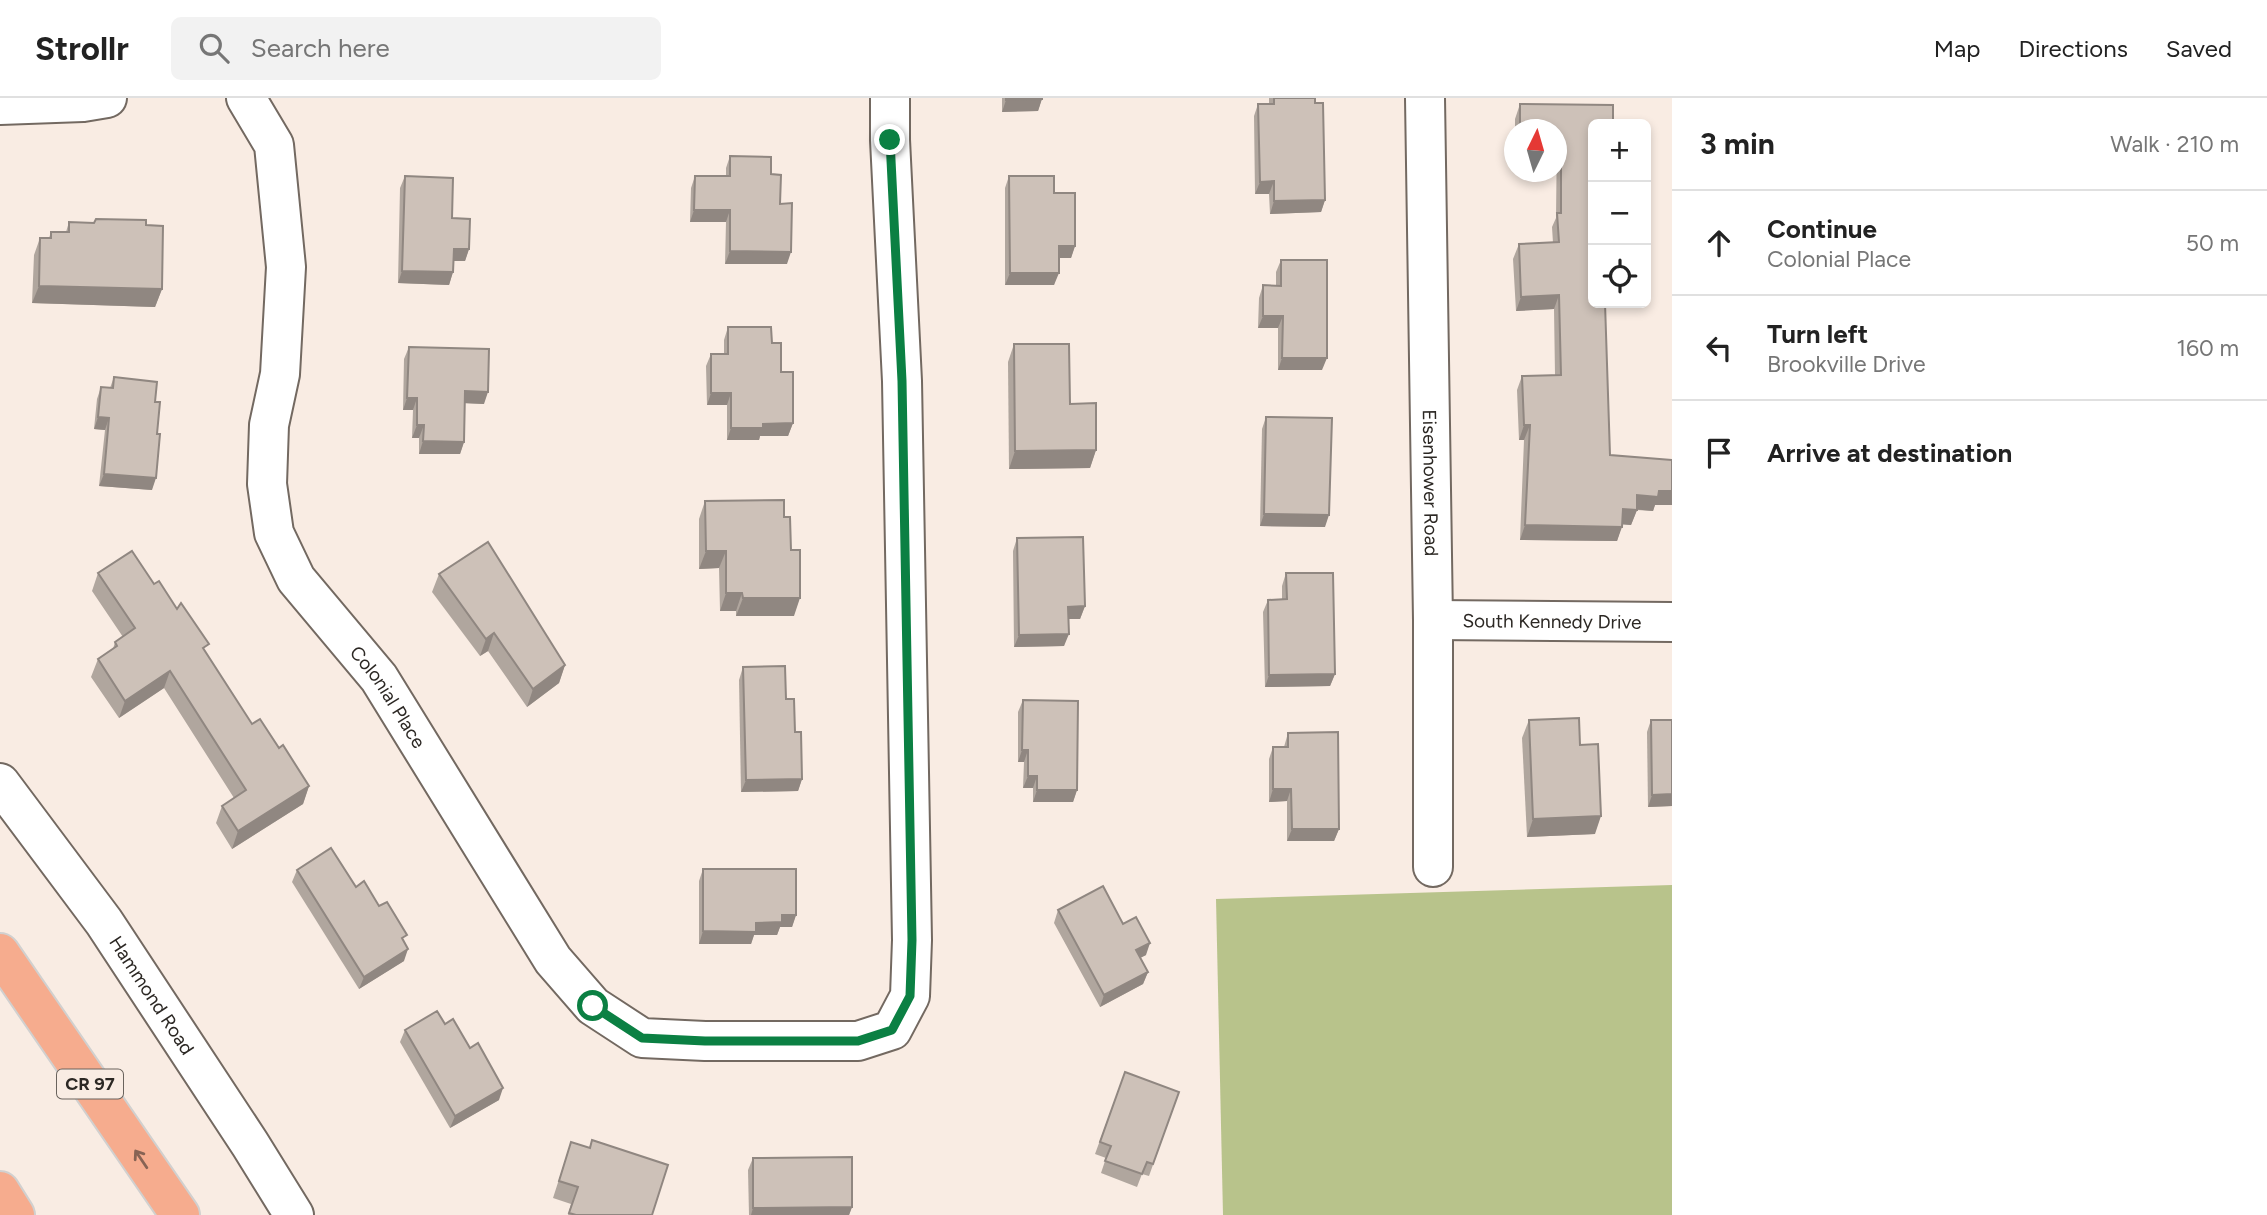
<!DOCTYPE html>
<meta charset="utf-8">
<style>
:root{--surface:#fff;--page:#f2f2f2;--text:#222;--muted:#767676;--line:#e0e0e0}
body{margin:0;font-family:Figtree,sans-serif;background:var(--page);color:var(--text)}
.controls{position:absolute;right:21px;top:21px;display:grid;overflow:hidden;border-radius:10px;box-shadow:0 4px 10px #0003}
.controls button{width:63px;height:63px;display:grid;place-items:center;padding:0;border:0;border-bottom:2px solid var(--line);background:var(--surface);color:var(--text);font:35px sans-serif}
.compass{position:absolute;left:1504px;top:21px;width:63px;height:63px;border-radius:50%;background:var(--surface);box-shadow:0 4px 10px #0003;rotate:5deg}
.stop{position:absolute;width:21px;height:21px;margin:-16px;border:5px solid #0b8043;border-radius:50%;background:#fff}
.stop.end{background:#0b8043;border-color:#fff;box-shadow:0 2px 7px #0008}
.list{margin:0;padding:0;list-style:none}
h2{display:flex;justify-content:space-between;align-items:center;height:91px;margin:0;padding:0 28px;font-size:30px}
h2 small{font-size:23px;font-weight:400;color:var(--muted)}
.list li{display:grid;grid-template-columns:46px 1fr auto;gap:21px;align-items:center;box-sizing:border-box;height:105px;padding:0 28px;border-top:2px solid var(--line)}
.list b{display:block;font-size:26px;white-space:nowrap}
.list p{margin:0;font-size:23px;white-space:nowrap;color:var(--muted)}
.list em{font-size:23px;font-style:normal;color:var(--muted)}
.icon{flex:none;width:38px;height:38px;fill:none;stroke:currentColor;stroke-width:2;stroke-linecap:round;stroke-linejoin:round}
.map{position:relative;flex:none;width:1672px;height:1117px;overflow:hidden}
header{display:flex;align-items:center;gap:42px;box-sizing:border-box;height:98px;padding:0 35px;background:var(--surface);border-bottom:2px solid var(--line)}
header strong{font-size:33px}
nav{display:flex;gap:38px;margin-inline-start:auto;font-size:24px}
.search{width:490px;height:63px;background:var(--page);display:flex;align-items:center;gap:18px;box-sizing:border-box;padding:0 24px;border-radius:10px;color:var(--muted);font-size:26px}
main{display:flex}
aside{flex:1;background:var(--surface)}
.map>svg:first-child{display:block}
.green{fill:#b8c38b}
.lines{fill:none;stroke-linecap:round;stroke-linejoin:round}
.minor-casing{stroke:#736961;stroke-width:42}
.trunk-casing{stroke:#d1d0cf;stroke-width:42}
.minor{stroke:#fff;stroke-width:38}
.trunk{stroke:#f6ac8e;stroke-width:38}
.wall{fill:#b0a69e}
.shaded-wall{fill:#908781}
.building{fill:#cdc1b8;stroke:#908781;stroke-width:2}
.oneway{stroke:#876354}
.route{stroke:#0b8043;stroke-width:9}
.labels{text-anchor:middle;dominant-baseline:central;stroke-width:5;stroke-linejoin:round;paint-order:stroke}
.shield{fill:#f9ece3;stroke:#6a635d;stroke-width:2}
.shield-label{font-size:18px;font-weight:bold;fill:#2c2824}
.street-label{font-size:19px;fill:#2c2824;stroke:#f9ece3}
</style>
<header>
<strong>Strollr</strong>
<div class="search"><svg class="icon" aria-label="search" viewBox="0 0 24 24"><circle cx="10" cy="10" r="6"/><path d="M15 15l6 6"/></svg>Search here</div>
<nav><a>Map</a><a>Directions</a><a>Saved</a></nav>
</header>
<main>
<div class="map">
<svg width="1672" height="1117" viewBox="0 0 1672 1117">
<rect width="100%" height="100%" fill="#f9ece3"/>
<polygon class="green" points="1672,787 1672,1117 1223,1117 1216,801"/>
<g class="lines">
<g class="minor-casing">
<g id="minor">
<path id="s1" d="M246,0l28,47 12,122 -6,107 -11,51 -2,59 7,49 22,46 83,99 174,282 40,46 49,32 63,3h153l34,-11 18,-34 2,-56 -10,-559 -12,-241v-42"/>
<path id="s2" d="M1425,0l8,522v247"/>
<polyline points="0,7 83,4 107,0"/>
<path id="s3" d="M1433,522l239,2"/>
<path id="s4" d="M0,685l104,139 146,222 44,71"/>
</g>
</g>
<g class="trunk-casing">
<g id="trunk">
<polyline points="0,855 180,1117"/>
<polyline points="0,1093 15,1117"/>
</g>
</g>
<use href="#minor" class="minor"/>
<use href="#trunk" class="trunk"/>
</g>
<g class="wall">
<polygon points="1002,0 1042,0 1038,13 1002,14"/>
<polygon points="1269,0 1315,0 1325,102 1321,114 1270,116 1269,96 1255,96 1254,18 1258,6 1269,6"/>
<polygon points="1520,6 1593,26 1593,68 1591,68 1590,113 1610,357 1672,362 1672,407 1655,407 1653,413 1637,412 1631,427 1622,426 1617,443 1520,442 1524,342 1519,342 1517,292 1522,278 1555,277 1554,211 1516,213 1513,161 1519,146 1553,145 1552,129 1556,120 1557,32 1515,32 1515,21"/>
<polygon points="730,58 771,76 780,106 787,166 725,166 726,124 690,124 691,90 695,78 726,78 726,70"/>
<polygon points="405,78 452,120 469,151 465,163 453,163 453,174 449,187 398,185 400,90"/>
<polygon points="1009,78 1054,95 1075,148 1071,160 1059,160 1054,187 1005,187 1005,90"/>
<polygon points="69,124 146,127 162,191 155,209 32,205 34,157 40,140 49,140 51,134 66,134"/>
<polygon points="1281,162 1322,272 1278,272 1278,230 1258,230 1259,200 1263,187 1276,188 1276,174"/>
<polygon points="728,229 772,245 781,274 793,325 788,338 760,338 759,342 727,342 727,307 707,307 706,268 711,256 724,256 724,242"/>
<polygon points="1014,246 1096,352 1090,370 1009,371 1008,264"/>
<polygon points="409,249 484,306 465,305 464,344 460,356 419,356 419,340 412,340 413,312 403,312 404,261"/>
<polygon points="114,279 155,304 152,392 99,388 105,332 94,331 97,301 101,289 110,290"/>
<polygon points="1266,319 1325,429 1260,428 1262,331"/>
<polygon points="705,403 784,419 791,452 794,518 736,518 736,513 720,513 719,470 699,471 699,421"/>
<polygon points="1017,440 1085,508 1080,521 1068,521 1064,548 1014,549 1013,453"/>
<polygon points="98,475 154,486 206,555 252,626 279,650 309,688 303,706 232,751 216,725 222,708 234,700 164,590 119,620 91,579 98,561 113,551 115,544 123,539 92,493"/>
<polygon points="1286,475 1335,576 1330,588 1265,589 1263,514 1268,502 1282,501 1282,488"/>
<polygon points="439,476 565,567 559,585 527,609 488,553 480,558 432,494"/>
<polygon points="743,569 786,601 795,634 802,681 798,693 741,694 739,582"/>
<polygon points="1023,602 1077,692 1073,704 1033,704 1033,690 1023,690 1024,664 1018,664 1018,614"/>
<polygon points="1529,622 1580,647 1595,736 1527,739 1522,640"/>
<polygon points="1651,622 1672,622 1672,708 1648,709 1647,634"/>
<polygon points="1288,635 1339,731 1334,743 1287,743 1287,703 1269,704 1269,661 1273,649 1284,649"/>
<polygon points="703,771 796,817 792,829 780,829 777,837 754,837 751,846 699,846 699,783"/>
<polygon points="297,772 356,789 379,808 404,844 404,863 359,891 292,784"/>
<polygon points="1058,812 1123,826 1146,857 1140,860 1148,874 1143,886 1100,909 1054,825"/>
<polygon points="405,932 499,1002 450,1030 400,944"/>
<polygon points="1125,974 1179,994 1149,1078 1142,1076 1137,1089 1101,1075 1106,1060 1095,1056"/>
<polygon points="592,1042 652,1117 568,1117 571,1106 553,1100 571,1044 589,1050"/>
<polygon points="753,1060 852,1109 849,1117 749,1117 748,1072"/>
</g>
<g class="shaded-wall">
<polygon points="1042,1 1038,13 1002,14 1006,2"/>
<polygon points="1591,53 1593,53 1593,68 1586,68"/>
<polygon points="1557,55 1561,55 1557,68"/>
<polygon points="1274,83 1269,96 1255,96 1260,84"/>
<polygon points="1325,102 1321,114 1270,116 1274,103"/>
<polygon points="694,112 730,112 726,124 690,124"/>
<polygon points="1059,148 1075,148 1071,160 1054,160"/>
<polygon points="454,151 469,151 465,163 449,163"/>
<polygon points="730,153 791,154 787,166 725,166"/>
<polygon points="402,173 453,174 449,187 398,185"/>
<polygon points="1010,175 1059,175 1054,187 1005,187"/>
<polygon points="39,188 162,191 155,209 32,205"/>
<polygon points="1559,197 1554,211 1516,213 1521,199"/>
<polygon points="1263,218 1283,218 1278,230 1258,230"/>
<polygon points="1282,260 1327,260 1322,272 1278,272"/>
<polygon points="465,293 488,294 484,306 461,305"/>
<polygon points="711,295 731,295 727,307 707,307"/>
<polygon points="407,300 417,300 413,312 403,312"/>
<polygon points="98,319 109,320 105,332 94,331"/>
<polygon points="793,325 788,338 760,338 759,342 727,342 731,330 763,326"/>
<polygon points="417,327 424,327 419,340 412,340"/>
<polygon points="1524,327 1530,327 1524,342 1519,342"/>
<polygon points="423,343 464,344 460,356 419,356"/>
<polygon points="1096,352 1090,370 1009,371 1015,353"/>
<polygon points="104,376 156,380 152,392 99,388"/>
<polygon points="1659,393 1672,393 1672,407 1655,407 1653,413 1632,411 1637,397"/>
<polygon points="1623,411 1637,412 1631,427 1617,426"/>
<polygon points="1264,416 1329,417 1325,429 1260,428"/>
<polygon points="1525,427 1622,429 1617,443 1520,442"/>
<polygon points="706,453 726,453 719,470 699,471"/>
<polygon points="726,495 742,495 736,513 720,513"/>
<polygon points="743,500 800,500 794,518 736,518"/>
<polygon points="1085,508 1080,521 1064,521 1068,509"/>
<polygon points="494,535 488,553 480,558 486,541"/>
<polygon points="1069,536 1064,548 1014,549 1019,537"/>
<polygon points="565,567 559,585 527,609 533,591"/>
<polygon points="170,573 164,590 119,620 125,603"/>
<polygon points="1335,576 1330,588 1265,589 1269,577"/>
<polygon points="1022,652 1028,652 1024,664 1018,664"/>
<polygon points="1028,678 1037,678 1033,690 1023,690"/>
<polygon points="802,681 798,693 741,694 746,682"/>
<polygon points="309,688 303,706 232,751 238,733"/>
<polygon points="1273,691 1291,691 1287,703 1269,704"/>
<polygon points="1037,692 1077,692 1073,704 1033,704"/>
<polygon points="1672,696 1672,708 1648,709 1652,697"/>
<polygon points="1601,718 1595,736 1527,739 1533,721"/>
<polygon points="1292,731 1339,731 1334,743 1287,743"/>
<polygon points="782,817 796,817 792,829 780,829 777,837 754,837 751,846 699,846 703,833 756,825"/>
<polygon points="1150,845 1146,857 1132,864 1136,852"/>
<polygon points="408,851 404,863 359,891 364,879"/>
<polygon points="1148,874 1143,886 1100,909 1104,897"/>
<polygon points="503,990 499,1002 450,1030 455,1018"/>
<polygon points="852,1109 849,1117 751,1117 753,1110"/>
</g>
<g class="building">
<polygon points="1006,0 1042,0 1042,1 1006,2"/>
<polygon points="1274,0 1315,0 1315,5 1323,5 1325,102 1274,103 1274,83 1260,84 1258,6 1274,6"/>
<polygon points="1520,6 1613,7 1613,26 1593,26 1593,53 1591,53 1590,113 1593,113 1593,205 1605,205 1610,357 1672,362 1672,393 1659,393 1658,399 1637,397 1637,412 1623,411 1622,429 1525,427 1530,327 1524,327 1522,278 1561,277 1559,197 1521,199 1519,146 1559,144 1557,115 1561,115 1561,55 1557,55 1557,32 1520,32"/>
<polygon points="730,58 771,59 771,76 781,77 780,106 792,105 791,154 730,153 730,112 694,112 695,78 730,78"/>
<polygon points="405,78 453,80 452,120 470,121 469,151 454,151 453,174 402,173"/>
<polygon points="1009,78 1054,78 1054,95 1075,95 1075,148 1059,148 1059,175 1010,175"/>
<polygon points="96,121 146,122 146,127 163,128 162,191 39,188 40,140 51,140 51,134 69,134 69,124 94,125"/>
<polygon points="1281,162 1327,162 1327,260 1282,260 1283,218 1263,218 1263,187 1281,188"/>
<polygon points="728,229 771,229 772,245 781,245 781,274 793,274 793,325 763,326 763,330 731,330 731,295 711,295 711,256 728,256"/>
<polygon points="1014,246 1069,246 1070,306 1096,305 1096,352 1015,353"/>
<polygon points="409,249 489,251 488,294 465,293 464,344 423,343 424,327 417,327 417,300 407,300"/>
<polygon points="114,279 157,284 155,304 160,304 157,336 160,336 156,380 104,376 109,320 98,319 101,289 113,290"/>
<polygon points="1266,319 1332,320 1329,417 1264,416"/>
<polygon points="784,402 784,419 790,419 791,452 800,452 800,500 743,500 742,495 726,495 726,453 706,453 705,403"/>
<polygon points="1083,439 1085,508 1068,509 1069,536 1019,537 1017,440"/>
<polygon points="488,444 565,567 533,591 494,535 486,541 439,476"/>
<polygon points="132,453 154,486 159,483 177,511 181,505 209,546 203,550 252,626 260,621 279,650 283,647 309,688 238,733 222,708 246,692 170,573 125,603 98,561 117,548 115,544 135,530 98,475"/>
<polygon points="1286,475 1333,475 1335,576 1269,577 1268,502 1287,501"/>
<polygon points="785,568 786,601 794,601 795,634 801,634 802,681 746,682 743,569"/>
<polygon points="1023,602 1078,603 1077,692 1037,692 1037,678 1028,678 1028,652 1022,652"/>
<polygon points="1579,620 1580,647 1598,646 1601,718 1533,721 1529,622"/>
<polygon points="1651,622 1672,622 1672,696 1652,697"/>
<polygon points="1338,634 1339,731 1292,731 1291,691 1273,691 1273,649 1288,649 1288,635"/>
<polygon points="331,750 356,789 364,783 379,808 387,804 407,837 402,840 408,851 364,879 297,772"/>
<polygon points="703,771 796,771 796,817 782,817 782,824 756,825 756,834 703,833"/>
<polygon points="1103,788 1123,826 1136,819 1150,845 1136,852 1148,874 1104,897 1058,812"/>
<polygon points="437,913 445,926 453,921 470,950 478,945 503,990 455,1018 405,932"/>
<polygon points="1125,974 1179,994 1153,1066 1147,1064 1142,1076 1105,1063 1111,1048 1100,1044"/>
<polygon points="592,1042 668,1067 652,1117 576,1117 569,1115 578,1089 559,1083 571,1044 590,1050"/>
<polygon points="852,1059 852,1109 753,1110 753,1060"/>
</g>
<defs><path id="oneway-shaft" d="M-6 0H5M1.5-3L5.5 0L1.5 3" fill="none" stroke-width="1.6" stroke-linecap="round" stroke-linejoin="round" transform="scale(1.75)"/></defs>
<use class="oneway" href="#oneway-shaft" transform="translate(141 1061) rotate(-124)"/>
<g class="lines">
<polyline class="route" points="593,908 642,940 705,943 858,943 892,932 910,898 912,842 902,283 890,42"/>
</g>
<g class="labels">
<rect class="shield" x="57" y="971.5" width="66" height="29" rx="5"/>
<g class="shield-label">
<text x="90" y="986">CR 97</text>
</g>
<g class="street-label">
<text stroke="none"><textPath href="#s2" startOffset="385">Eisenhower Road</textPath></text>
<text stroke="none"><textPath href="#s3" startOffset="119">South Kennedy Drive</textPath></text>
<text stroke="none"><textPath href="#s1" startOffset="646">Colonial Place</textPath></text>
<text stroke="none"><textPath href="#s4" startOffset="261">Hammond Road</textPath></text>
</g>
</g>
</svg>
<div class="controls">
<button>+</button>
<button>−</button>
<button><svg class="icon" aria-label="locate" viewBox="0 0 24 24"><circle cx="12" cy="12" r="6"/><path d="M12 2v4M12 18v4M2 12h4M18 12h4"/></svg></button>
</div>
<svg class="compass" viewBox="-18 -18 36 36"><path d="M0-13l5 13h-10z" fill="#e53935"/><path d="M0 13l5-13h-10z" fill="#767676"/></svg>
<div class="stop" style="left:593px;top:908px"></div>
<div class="stop end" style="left:890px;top:42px"></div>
</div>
<aside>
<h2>3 min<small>Walk · 210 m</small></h2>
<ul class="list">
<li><svg class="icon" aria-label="ahead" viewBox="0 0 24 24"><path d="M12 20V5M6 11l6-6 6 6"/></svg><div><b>Continue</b><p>Colonial Place</p></div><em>50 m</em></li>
<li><svg class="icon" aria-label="left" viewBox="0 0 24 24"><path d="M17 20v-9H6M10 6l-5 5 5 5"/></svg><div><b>Turn left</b><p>Brookville Drive</p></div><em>160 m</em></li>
<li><svg class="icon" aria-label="arrive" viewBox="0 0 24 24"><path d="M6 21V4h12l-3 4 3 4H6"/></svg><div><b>Arrive at destination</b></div></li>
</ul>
</aside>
</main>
